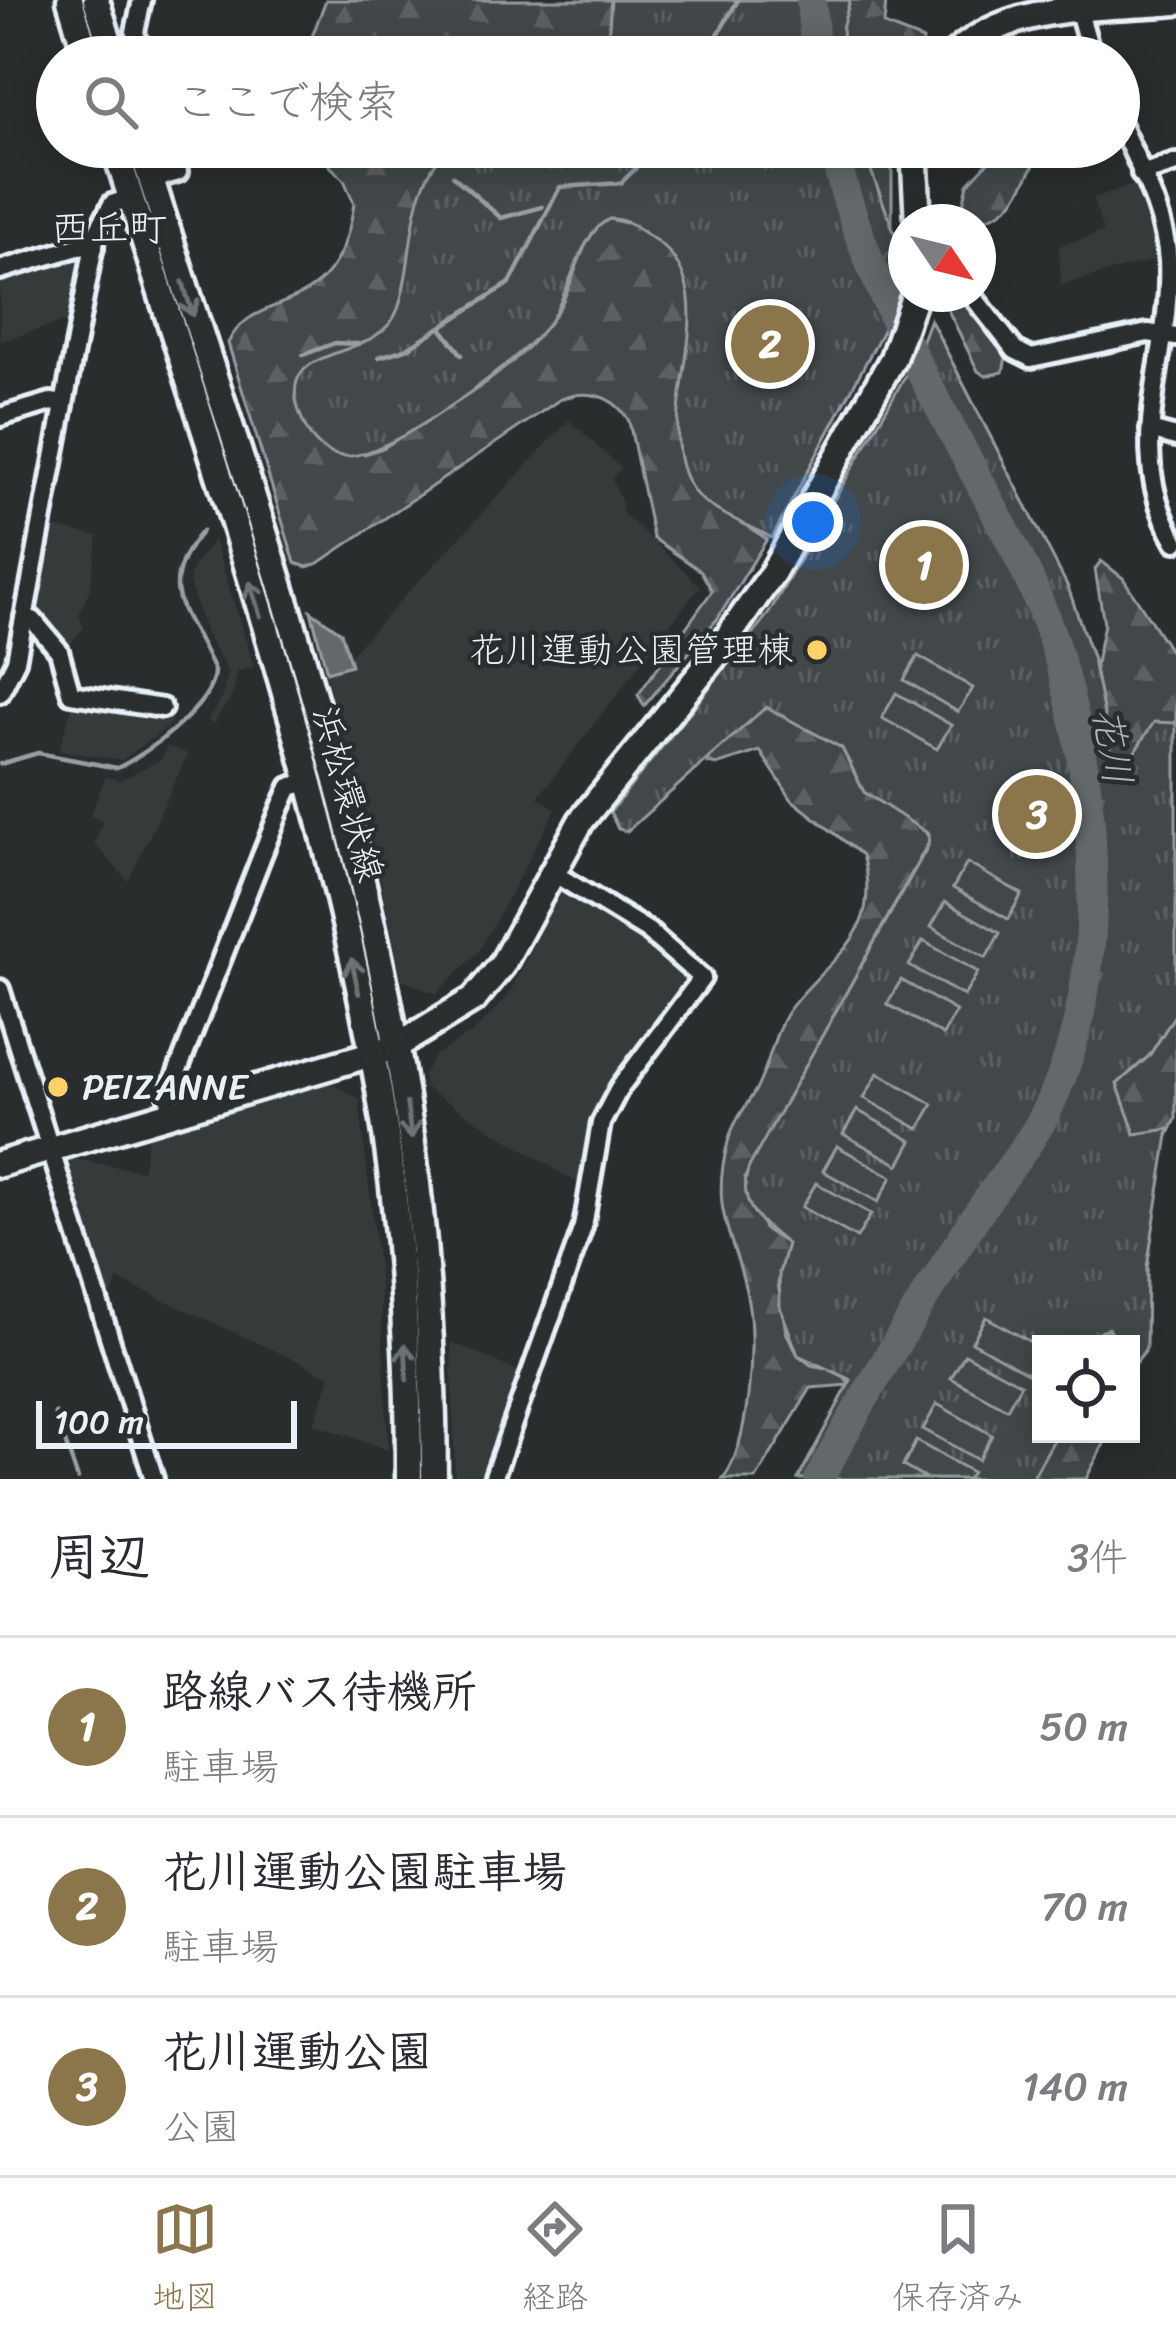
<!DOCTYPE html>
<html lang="ja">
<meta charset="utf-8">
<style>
:root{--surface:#fff;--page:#f2f2f3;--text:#2b2b33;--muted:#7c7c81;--line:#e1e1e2;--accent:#8a764a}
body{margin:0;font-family:Sriracha,"Klee One",sans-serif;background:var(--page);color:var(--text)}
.controls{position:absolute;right:36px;bottom:36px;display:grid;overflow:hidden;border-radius:0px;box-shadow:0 6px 30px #0003}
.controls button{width:108px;height:108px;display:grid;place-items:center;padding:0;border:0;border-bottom:3px solid var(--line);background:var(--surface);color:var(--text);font:60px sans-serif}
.compass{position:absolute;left:888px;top:204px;width:108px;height:108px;border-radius:50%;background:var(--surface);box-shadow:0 6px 30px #0003;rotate:125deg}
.scale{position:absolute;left:36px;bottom:30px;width:261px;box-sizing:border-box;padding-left:12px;border:6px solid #e8f1f8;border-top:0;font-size:33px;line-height:42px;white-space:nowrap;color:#e8f1f8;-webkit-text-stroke:9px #2a2d2e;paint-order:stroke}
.you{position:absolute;left:813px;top:522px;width:42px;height:42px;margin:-30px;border:9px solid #fff;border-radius:50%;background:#1a73e8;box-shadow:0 0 0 18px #1a73e833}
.badge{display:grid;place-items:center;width:78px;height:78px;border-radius:50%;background:var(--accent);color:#fff;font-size:39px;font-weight:700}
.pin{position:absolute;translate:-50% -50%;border:6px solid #fff;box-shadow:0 3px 12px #0006}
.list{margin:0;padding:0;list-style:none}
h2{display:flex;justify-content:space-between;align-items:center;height:156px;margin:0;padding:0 48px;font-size:51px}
h2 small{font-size:39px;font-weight:400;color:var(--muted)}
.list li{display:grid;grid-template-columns:78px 1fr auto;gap:36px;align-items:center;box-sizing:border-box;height:180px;padding:0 48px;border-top:3px solid var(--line)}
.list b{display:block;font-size:45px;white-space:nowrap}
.list p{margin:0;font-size:39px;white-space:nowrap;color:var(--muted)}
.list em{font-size:39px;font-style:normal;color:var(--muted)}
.icon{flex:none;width:66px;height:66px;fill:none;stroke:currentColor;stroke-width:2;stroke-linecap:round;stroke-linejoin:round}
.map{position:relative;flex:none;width:1176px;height:1479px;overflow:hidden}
.search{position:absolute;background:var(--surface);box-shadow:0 6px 30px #0003;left:36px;right:36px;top:36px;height:132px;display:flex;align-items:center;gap:30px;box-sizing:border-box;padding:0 42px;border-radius:66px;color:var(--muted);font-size:45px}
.sheet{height:696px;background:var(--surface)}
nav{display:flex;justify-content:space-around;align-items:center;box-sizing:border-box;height:168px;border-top:3px solid var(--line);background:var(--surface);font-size:33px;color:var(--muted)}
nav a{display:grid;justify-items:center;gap:6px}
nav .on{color:var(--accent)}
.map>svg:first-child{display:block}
.built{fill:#363a3b}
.forest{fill:url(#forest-firs);stroke:#959ca0;stroke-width:3}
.park{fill:url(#park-tufts);stroke:#959ca0;stroke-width:3}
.garden{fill:#424648;stroke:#959ca0;stroke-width:3}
.water{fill:#63686b;stroke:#989fa3;stroke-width:3}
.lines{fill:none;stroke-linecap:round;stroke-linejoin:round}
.stream{stroke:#989fa3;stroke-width:4.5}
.river{stroke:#63686b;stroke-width:30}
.street-casing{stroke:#e8f1f8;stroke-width:26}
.secondary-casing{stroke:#e8f1f8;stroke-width:33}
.primary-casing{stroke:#e8f1f8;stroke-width:33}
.street{stroke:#2a2d2e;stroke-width:16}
.secondary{stroke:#2a2d2e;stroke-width:24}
.primary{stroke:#2a2d2e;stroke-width:24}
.oneway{stroke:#6c7275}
.poi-dot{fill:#ffd166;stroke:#2a2d2e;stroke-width:4.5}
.labels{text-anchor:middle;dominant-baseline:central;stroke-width:9;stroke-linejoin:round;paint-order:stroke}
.poi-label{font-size:36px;fill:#e8f1f8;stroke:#2a2d2e;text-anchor:end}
.street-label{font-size:36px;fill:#e8f1f8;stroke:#2a2d2e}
.neighbourhood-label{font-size:39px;fill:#e8f1f8;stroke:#2a2d2e}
.water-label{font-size:39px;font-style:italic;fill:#acb3b9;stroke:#2a2d2e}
</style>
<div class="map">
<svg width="1176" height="1479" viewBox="0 0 1176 1479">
<defs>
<pattern id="forest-firs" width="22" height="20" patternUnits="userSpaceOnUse" patternTransform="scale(3)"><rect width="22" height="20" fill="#424648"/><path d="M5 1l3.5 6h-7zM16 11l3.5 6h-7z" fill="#5d6163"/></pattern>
<pattern id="park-tufts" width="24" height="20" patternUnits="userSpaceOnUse" patternTransform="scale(3)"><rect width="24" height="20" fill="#424648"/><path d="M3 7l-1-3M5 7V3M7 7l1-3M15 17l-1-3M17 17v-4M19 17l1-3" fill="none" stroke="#5d6163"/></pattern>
</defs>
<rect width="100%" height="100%" fill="#2a2d2e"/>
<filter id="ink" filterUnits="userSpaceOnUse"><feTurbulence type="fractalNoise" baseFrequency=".00833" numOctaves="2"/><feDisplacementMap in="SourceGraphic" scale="24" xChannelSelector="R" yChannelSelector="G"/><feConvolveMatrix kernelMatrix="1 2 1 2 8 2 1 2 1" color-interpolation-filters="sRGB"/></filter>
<g filter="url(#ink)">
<g class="built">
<polygon points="1138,184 1161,258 1061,285 1059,246 1103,232 1093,198"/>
<polygon points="82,252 74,319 0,341 0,276"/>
<polygon points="569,420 621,468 612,479 623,506 620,510 700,586 538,797 556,809 479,951 436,994 402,979 365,808 325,673 350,665 348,657"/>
<polygon points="48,526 98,536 90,588 79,615 84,627 65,650 32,610"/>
<polygon points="214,539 254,667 238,671 232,696 213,724 207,720 222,698 228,673 206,634 189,583 193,567"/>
<polygon points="74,700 172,715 170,725 122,760 59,750"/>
<polygon points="167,746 188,754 128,881 94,843 103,822 90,816 106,776 119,781 162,759"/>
<polygon points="563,886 644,937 690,982 615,1084 584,1187 425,1088 423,1075 435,1055 472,1033 507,998"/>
<polygon points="323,1077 359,1099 380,1286 388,1450 314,1424 330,1376 118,1279 105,1311 62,1179 68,1158 142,1171 150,1128"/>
<polygon points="451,1342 524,1374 486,1479 455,1479"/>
</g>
<g class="forest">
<polygon points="326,0 611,0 607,57 304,57"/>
<polygon points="850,0 886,0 884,25 923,40 922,57 844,57 842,28"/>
<path d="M311,147h138c-55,55 -23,139 -64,183 -18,20 -64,39 -88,54l5,34 16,27 47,9 18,-6c62,-39 136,-76 176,-140 16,-26 22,-75 50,-89l22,5 74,48 -11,220 73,47 -49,79 -74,88 -6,-11 74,-104 -11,-20 -48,-33 -24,-117c-15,-26 -42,-33 -70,-21l-240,163 -12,4 -12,-4 -67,-220c28,-59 109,-16 126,-140l-10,-23z"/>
<polygon points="862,147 892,147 892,227"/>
<path d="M1002,147h42c-26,44 -29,75 -85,75l9,-38z"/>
<polygon points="940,294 963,294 1007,352 1003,372 986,376 978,371"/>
<polygon points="1101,561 1123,578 1176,660 1176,723 1121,771 1112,765 1095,668 1104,624 1095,569"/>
<path d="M766,707l76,41 22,44 60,37 6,11 -185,337 19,52 23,15 -9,39 8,49 12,23 13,10 30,6 9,14 -39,3 -55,91h-33c26,-34 33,-134 25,-178 -11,-64 -40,-84 -20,-159 5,-21 20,-38 30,-56 12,-24 16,-55 31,-76 41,-55 95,-72 73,-155l-70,-55 -32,-49 -44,14 -8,-2 2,-9z"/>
<polygon points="1176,1013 1176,1119 1165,1142 1147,1267 1145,1352 1131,1369 1131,1344 1120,1344 1115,1331 1102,1329 1088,1337 1135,1134 1117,1084 1149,1056"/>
<polygon points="1057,1434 1109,1434 1086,1479 1032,1479"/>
</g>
<g class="park">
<polygon points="611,0 850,0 842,28 844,57 607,57"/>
<path d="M449,147h413l37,98 -6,61 24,47 13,-34 138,268 25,73 22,109 10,-2 29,-45 22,1v290l-27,43 -32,28 18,50 34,-5 -22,138 -1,81 -15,21v-25h-11l-12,-16 -8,3 3,13h-62v90h16l-25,45h-234l53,-99 -53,-25 -18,-48 -1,-34 8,-29c-24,-19 -52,-40 -38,-77l179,-321 1,-12 -65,-42 -22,-44 -76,-41 -139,124 -9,-2 -8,-17 159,-199 142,-247 -24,-43 -115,215c-22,-13 -65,-27 -79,-48 -50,-72 46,-196 -42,-253 -14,-9 -25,-19 -42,-18 -30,15 -39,73 -58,101 -25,37 -165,142 -209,136 -15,-2 -28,-12 -35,-26 -49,-95 69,-60 91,-121 19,-56 5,-117 51,-162z"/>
</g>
<g class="garden">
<polygon points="918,656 973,688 958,712 904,680"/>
<polygon points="896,693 951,725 937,749 882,718"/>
<polygon points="967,863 1022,894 1008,919 953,888"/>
<polygon points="945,902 1000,933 986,958 931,927"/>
<polygon points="923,941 978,972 964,996 909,966"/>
<polygon points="901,980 956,1011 943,1035 887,1004"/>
<polygon points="878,1073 933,1104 919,1129 864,1098"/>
<polygon points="857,1110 912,1141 899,1165 843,1134"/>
<polygon points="837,1146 892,1177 878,1202 823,1171"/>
<polygon points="816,1183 871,1214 857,1238 802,1207"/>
<polygon points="986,1317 1041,1348 1027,1373 972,1342"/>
<polygon points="965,1354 1021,1384 1007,1409 951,1378"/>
<polygon points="937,1404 992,1435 978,1460 923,1429"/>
<polygon points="916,1441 972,1472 967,1479 926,1479 903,1466"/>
</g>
<polygon class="water" points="311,611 341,632 351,665 327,672"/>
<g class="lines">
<g class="stream">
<polyline points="705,57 738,0"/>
<polyline points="453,176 501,218 542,207"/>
<polyline points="441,328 462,355"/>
<polyline points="303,355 335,343 358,344"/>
<polyline points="379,357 406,349 510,283 560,187 621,183 636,168 639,147"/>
<path d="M0,764l38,-11 79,15c29,-13 98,-64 97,-97 -24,-59 -63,-79 -12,-140"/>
<polyline points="55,1413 78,1479"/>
</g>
<g class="river">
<polyline points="811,0 816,57"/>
<path d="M819,1479c47,-88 99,-173 154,-258 25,-40 60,-78 79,-121 69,-153 43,-384 -28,-532 -68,-139 -156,-268 -191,-421"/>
</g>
<g class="street-casing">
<g id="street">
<polyline points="142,0 135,32 142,57"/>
<polyline points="1076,1 1092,57"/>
<path d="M1119,121c19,44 46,91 49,140 5,100 -48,187 8,281"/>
<polyline points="1141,174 1176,163"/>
<polyline points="151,180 178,172 170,147"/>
<polyline points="0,270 81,246 94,248"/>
<polyline points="971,294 1015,350 1031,358 1148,333 1176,337"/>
<polyline points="0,417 51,402 64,404"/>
<polyline points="1150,430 1176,437"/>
<polyline points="24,618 33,620 59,651 71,694 162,708"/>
<polyline points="0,693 16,661 96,234 112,204 131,198"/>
<polyline points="0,989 154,1479"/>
<polyline points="172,1112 168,1096 280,809 290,787 310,781"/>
<polyline points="493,1479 583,1227 601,1123 620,1087 702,978 648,931 550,871"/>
</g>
</g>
<g class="secondary-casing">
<g id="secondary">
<path d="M952,57c58,-56 148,-48 224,-55"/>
<polyline points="914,147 918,222"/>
<polyline points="0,1164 395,1047 474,999 502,965 581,821 714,657 772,574 893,358 915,294"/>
</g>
</g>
<g class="primary-casing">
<g id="primary">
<polyline points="70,0 87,57"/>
<polyline points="96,0 114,57"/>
<path d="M115,147c96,311 208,622 264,943 22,128 30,260 30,389"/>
<path d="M141,147c96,310 212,622 263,943 21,129 29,259 30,389"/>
</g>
</g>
<use href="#street" class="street"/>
<use href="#secondary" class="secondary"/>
<use href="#primary" class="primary"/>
</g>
<defs><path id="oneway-shaft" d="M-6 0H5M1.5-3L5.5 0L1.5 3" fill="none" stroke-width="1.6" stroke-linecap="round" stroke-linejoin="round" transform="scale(3)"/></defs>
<g class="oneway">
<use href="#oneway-shaft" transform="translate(188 299) rotate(73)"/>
<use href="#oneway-shaft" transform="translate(255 599) rotate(-107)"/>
<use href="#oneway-shaft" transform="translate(355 976) rotate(-102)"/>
<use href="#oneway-shaft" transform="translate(409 1121) rotate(82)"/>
<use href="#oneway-shaft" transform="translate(406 1362) rotate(-93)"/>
</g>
</g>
<g class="poi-dot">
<circle cx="817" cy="650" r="12"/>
<circle cx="58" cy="1087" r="12"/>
</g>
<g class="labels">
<g class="poi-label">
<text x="793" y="650">花川運動公園管理棟</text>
<text x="82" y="1087" text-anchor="start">PEIZANNE</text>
</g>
<g class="street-label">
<text transform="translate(348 794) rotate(75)">浜松環状線</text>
</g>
<g class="neighbourhood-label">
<text x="109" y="227">西丘町</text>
</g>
<g class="water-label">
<text transform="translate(1113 746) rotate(81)">花川</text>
</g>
</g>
</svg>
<div class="controls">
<button><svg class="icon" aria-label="locate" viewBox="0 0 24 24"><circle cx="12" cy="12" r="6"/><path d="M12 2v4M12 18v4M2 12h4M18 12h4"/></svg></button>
</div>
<svg class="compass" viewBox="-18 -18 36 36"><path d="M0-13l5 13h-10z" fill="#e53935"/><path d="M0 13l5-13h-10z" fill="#7c7c81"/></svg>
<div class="scale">100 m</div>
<div class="you"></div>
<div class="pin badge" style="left:924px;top:565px">1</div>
<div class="pin badge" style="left:770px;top:344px">2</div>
<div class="pin badge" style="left:1037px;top:814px">3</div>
<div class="search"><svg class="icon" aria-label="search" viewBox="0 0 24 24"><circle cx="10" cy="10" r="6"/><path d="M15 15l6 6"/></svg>ここで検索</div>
</div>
<section class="sheet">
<h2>周辺<small>3件</small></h2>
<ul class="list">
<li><span class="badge">1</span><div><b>路線バス待機所</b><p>駐車場</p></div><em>50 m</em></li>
<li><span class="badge">2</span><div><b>花川運動公園駐車場</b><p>駐車場</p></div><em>70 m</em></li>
<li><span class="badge">3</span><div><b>花川運動公園</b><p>公園</p></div><em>140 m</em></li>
</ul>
</section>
<nav>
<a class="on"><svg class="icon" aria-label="map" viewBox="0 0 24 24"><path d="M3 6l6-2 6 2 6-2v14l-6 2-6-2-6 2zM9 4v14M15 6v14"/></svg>地図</a>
<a><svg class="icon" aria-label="directions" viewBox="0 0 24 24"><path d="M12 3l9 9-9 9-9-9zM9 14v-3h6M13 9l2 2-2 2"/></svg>経路</a>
<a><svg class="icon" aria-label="saved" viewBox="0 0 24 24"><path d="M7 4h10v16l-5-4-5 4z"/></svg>保存済み</a>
</nav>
